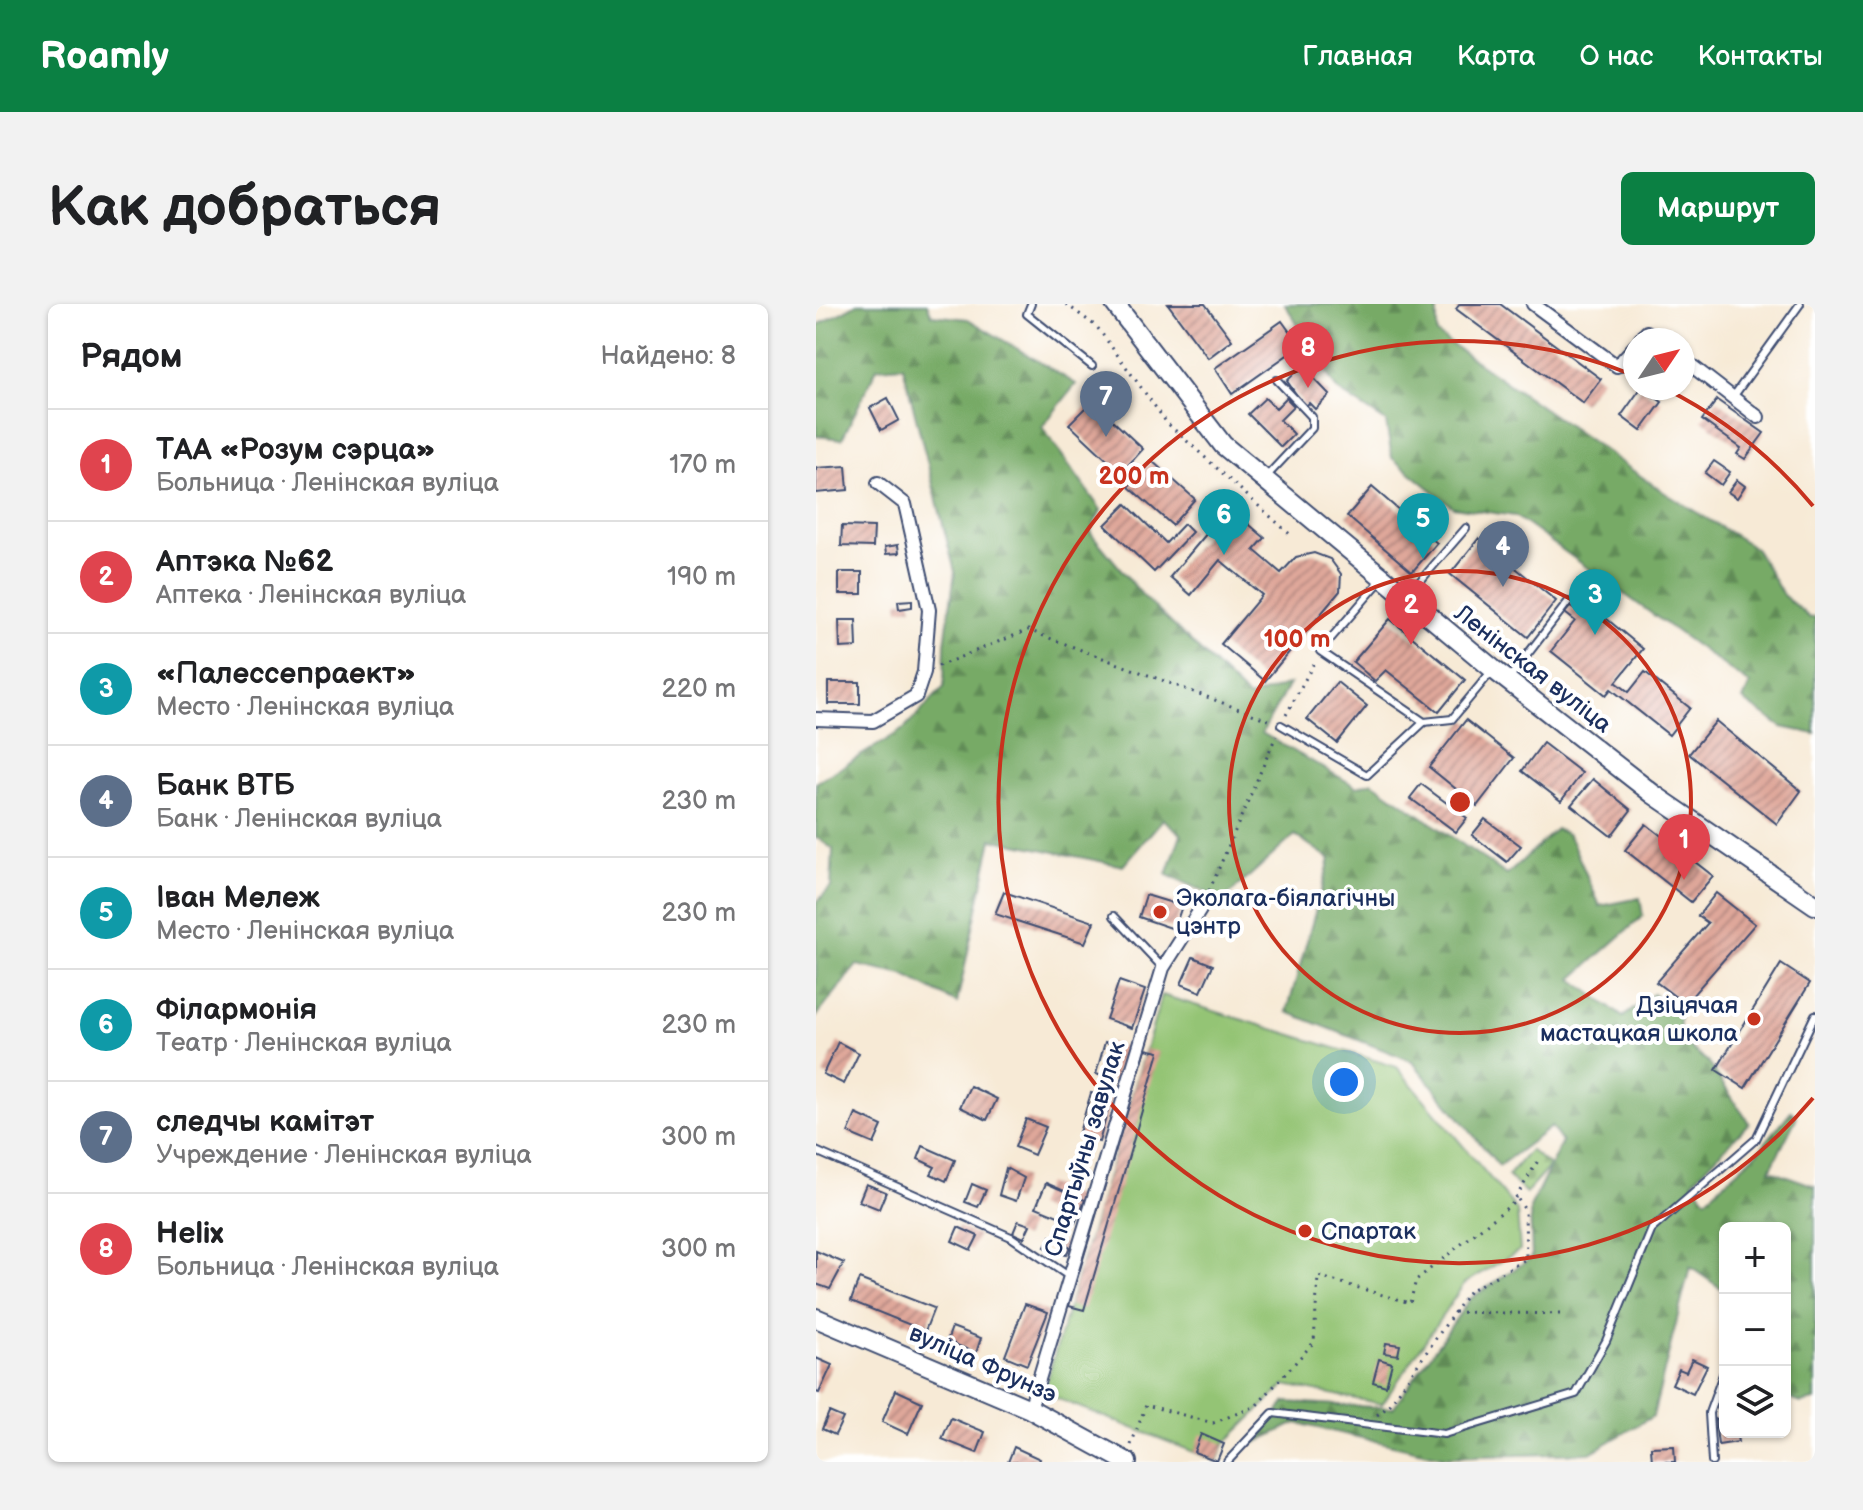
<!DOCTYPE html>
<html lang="ru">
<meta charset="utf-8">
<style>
:root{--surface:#fff;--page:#f2f2f2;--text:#202124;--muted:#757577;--line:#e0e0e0;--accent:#0b8043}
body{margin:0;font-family:"Balsamiq Sans",sans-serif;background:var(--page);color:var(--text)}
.controls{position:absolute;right:24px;bottom:24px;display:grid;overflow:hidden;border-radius:12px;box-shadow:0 2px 6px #0004}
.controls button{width:72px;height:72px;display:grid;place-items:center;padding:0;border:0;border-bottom:2px solid var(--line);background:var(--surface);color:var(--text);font:40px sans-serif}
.compass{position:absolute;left:807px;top:24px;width:72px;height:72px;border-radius:50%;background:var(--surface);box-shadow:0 2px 6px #0004;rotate:55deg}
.you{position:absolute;left:528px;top:778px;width:28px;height:28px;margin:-20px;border:6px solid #fff;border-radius:50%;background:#1a73e8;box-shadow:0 0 0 12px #1a73e833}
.badge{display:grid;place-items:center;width:52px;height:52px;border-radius:50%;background:var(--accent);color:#fff;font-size:26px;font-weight:700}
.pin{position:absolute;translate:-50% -66px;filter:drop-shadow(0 2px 4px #0008)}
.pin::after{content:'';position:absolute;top:42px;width:28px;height:24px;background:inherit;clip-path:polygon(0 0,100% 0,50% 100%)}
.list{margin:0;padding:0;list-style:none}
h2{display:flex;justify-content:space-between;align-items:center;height:104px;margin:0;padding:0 32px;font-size:34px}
h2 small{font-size:26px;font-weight:400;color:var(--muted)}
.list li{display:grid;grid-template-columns:52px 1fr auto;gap:24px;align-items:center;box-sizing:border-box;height:112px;padding:0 32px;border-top:2px solid var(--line)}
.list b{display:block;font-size:30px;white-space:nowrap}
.list p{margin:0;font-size:26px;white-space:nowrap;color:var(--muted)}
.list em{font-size:26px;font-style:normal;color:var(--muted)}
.icon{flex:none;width:44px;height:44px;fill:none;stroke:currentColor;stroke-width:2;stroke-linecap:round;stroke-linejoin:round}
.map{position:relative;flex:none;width:999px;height:1158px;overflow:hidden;border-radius:12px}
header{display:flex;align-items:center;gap:48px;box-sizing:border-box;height:112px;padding:0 40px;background:var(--accent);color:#fff}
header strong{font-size:38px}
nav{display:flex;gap:44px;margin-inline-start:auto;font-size:28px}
.intro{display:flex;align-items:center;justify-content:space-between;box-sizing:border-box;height:192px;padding:0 48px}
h1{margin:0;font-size:56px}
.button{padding:20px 36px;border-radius:12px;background:var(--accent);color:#fff;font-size:28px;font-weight:700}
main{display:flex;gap:48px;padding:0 48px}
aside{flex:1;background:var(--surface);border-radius:12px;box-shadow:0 2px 6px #0004}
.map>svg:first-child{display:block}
.forest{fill:url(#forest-firs);stroke:#496c62;stroke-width:2}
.cemetery{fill:url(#cemetery-stones);stroke:#587a69;stroke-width:2}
.pitch{fill:#94c474;stroke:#587a69;stroke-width:2}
.building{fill:url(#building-hatch)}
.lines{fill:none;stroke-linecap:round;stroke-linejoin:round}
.lane-casing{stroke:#3c4b70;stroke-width:10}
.street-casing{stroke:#3c4b70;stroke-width:16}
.secondary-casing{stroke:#3c4b70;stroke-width:22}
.path{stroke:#3c4b70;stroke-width:3;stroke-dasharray:2 6;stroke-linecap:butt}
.lane{stroke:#fff;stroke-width:6}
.street{stroke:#fff;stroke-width:12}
.secondary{stroke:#fff;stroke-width:18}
.ring{fill:none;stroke:#c8321e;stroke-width:4}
.poi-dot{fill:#c8321e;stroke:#fff;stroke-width:3}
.labels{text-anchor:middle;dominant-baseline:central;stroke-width:8;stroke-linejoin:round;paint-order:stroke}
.street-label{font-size:24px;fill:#1b2f5e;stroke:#fff}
.poi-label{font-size:24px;fill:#1b2f5e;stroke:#fff;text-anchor:start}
.centre{fill:#c8321e;stroke:#fff;stroke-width:4}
.ring-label{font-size:24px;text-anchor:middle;font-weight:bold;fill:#c8321e;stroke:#fff;stroke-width:8;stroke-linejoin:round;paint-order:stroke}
</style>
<header>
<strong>Roamly</strong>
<nav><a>Главная</a><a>Карта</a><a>О нас</a><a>Контакты</a></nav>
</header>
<div class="intro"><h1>Как добраться</h1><a class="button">Маршрут</a></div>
<main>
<aside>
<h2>Рядом<small>Найдено: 8</small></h2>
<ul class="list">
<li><span class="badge" style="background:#e0444e">1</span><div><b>ТАА «Розум сэрца»</b><p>Больница · Ленінская вуліца</p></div><em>170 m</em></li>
<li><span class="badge" style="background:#e0444e">2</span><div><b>Аптэка №62</b><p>Аптека · Ленінская вуліца</p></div><em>190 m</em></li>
<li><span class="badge" style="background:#0f9aa8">3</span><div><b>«Палессепраект»</b><p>Место · Ленінская вуліца</p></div><em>220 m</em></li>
<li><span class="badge" style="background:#5c6f8a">4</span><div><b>Банк ВТБ</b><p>Банк · Ленінская вуліца</p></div><em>230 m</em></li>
<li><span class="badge" style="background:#0f9aa8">5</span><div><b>Іван Мележ</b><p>Место · Ленінская вуліца</p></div><em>230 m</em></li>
<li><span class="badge" style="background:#0f9aa8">6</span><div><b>Філармонія</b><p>Театр · Ленінская вуліца</p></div><em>230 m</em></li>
<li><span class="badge" style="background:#5c6f8a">7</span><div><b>следчы камітэт</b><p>Учреждение · Ленінская вуліца</p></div><em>300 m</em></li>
<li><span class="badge" style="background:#e0444e">8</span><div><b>Helix</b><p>Больница · Ленінская вуліца</p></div><em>300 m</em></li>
</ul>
</aside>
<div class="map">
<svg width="999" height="1158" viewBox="0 0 999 1158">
<defs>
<pattern id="forest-firs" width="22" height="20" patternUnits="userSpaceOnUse" patternTransform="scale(2)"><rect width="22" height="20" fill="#7a6"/><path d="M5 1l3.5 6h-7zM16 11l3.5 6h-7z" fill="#618b57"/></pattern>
<pattern id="cemetery-stones" width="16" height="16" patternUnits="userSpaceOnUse" patternTransform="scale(2)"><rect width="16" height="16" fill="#94c474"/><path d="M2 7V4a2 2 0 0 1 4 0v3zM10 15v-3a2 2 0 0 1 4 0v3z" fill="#78a062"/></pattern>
<pattern id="building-hatch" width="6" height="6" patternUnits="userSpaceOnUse" patternTransform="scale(2)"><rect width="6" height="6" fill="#dfa79a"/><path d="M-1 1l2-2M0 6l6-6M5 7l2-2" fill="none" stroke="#b48881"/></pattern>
</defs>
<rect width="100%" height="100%" fill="#fff"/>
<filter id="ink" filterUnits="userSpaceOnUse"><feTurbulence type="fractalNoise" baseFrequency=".0125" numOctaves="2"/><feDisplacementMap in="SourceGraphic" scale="16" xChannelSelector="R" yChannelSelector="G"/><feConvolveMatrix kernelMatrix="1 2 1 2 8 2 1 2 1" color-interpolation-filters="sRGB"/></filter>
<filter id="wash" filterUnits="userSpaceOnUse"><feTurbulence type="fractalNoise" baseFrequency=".006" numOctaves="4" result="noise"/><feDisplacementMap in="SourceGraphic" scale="32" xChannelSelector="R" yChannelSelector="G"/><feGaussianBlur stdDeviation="1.8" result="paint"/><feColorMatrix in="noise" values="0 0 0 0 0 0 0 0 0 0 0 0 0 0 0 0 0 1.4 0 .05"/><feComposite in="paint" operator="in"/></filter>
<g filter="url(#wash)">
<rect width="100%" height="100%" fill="#f7ead6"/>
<g class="forest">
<polygon points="41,0 111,0 116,11 152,15 260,80 226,123 285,206 274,228 327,292 433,394 473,380 446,429 541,483 556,478 691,571 740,525 753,531 784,602 824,594 827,612 756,675 807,713 837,690 864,711 864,735 892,758 933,819 876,878 890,895 942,848 975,807 981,813 954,866 999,882 999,1096 985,1099 969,1093 969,924 909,924 909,987 874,963 837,1112 774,1149 629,1153 480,1119 437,1140 470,1098 577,1104 654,995 716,953 714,904 746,838 735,823 683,862 596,757 471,708 514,555 479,531 407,596 351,571 365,530 347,515 307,562 176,535 141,699 87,671 41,661 0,713 0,599 15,583 17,545 0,533 0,479 88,425 128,383 129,339 139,268 87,62 61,64 26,135 0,132 0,22"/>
<polygon points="469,0 621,0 621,30 849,189 939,244 967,291 994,314 999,313 999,430 966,423 927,396 934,380 699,212 637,203 576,154 570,118 521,86"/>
</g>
<polygon class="cemetery" points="714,846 734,862 710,889 692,872"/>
<polygon class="pitch" points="346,691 581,763 696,900 701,907 704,946 648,980 566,1100 469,1081 408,1140 401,1157 227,1089"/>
<g id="blocks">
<g class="building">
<polygon points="352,0 389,0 416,36 392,54"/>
<polygon points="644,0 684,0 785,75 767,99 640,5"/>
<polygon points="466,17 484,42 416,90 399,64"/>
<polygon points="486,62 514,91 499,105 493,99 489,103 471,77"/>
<polygon points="825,84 846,98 825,127 805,112"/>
<polygon points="72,94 83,116 65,126 54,104"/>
<polygon points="449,94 460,104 470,94 478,102 464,116 478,130 465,143 432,110"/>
<polygon points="901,96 948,129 929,155 921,150 925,144 886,116"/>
<polygon points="276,97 327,145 305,169 253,120"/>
<polygon points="336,157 379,195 356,221 313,183"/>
<polygon points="898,157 914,168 905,181 889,169"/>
<polygon points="30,162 32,186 0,189 0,164"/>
<polygon points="921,176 929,182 921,194 912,188"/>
<polygon points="556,183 621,239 596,268 531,212"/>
<polygon points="310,200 350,239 368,220 376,228 338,268 289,221"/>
<polygon points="413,203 449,234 438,246 465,269 480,253 498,249 514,255 525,270 524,287 449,377 405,340 446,291 404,256 375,291 354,273"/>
<polygon points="26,222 58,223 57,243 25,242"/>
<polygon points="663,234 740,297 712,333 634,270"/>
<polygon points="82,241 83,249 70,250 69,243"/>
<rect x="23" y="268" width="23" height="22"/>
<polygon points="96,296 96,303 83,305 82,297"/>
<polygon points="768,296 827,345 800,378 813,388 829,368 874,404 853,431 795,385 790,391 735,347 759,317 749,309 754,303 759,306"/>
<polygon points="574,315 649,376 623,408 570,366 559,377 537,358"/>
<polygon points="23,316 40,316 41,343 24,344"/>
<rect x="12" y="378" width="32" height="22"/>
<polygon points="521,378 551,402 521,439 491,415"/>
<polygon points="650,416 698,454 661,502 613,463"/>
<polygon points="900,417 985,487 961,520 873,450"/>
<polygon points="727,439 766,469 745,497 706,467"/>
<polygon points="777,475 815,506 795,532 755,501"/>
<polygon points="605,480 651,514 640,528 594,494"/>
<polygon points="669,515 705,542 691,558 656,531"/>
<polygon points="830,520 897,572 875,598 809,546"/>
<polygon points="188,588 278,618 269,639 179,610"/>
<polygon points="900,589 939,620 869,700 840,678 892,619 882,612"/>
<polygon points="330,591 366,602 358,625 323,613"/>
<polygon points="377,653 397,661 385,688 365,680"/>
<polygon points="965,660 994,679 929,784 900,766"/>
<polygon points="303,677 329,686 316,724 290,715"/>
<polygon points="22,738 43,749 28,780 7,770"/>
<polygon points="289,738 309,743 299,776 280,770"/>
<polygon points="330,745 343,748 268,1006 253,1002"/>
<polygon points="154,782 181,795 171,816 144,803"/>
<polygon points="275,789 295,795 283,838 262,832"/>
<polygon points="40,810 66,822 58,840 32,829"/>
<polygon points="210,815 230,823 218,851 199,843"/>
<polygon points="107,842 139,856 130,877 115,870 119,863 102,855"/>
<polygon points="190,864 208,874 200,897 183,891"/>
<polygon points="230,879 269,896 259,919 220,903"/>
<polygon points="50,880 70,888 63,905 43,897"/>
<polygon points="156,880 170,886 162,903 149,898"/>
<polygon points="202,917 214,921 208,934 197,929"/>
<polygon points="142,923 162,932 155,946 136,937"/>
<polygon points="235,932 254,943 250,951 229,943"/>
<polygon points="0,947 28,959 14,985 0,980"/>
<polygon points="43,975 118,1004 109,1027 35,997"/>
<polygon points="209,1000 232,1008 211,1061 189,1052"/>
<polygon points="136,1023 165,1034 160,1049 131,1037"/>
<polygon points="570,1039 584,1041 582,1051 568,1049"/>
<polygon points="0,1054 16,1061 3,1089 0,1088"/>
<polygon points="563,1055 576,1059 570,1082 557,1078"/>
<polygon points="876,1055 891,1062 877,1090 856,1080 863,1065 870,1068"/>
<polygon points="80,1086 106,1098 92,1130 66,1118"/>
<polygon points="13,1108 27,1114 19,1131 6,1125"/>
<polygon points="135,1114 169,1128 161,1149 126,1135"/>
<polygon points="909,1114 909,1128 920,1128 922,1138 902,1141 899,1115"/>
<polygon points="385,1130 408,1140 401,1157 378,1148"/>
<polygon points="858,1142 859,1158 836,1158 835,1143"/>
<polygon points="198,1143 224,1155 223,1158 192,1158"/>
</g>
</g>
</g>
<g filter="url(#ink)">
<use href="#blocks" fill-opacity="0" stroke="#3c4b70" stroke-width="2"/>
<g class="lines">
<g class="lane-casing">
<g id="lane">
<polyline points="215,0 211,10 276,62"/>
<polyline points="917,93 984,0"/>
<polyline points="450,173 496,124 496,113 461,76"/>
<polyline points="566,275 504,347 608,418"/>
<polyline points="592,291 650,224"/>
<polyline points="694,373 752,298"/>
<polyline points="465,421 551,471 608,418 636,415 675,368"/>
<polyline points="298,612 347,664"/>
<polyline points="0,847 195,933 254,973"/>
<polyline points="411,1158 457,1109 628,1130 760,1090 790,1037 836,925 940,835 999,711"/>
<polyline points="896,1158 893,1109 909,1065"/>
</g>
</g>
<g class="street-casing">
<g id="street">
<polyline points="717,0 801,62 819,42"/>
<polyline points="824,36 831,28 842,36"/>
<polyline points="867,55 942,113"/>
<polyline points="0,415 57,417 100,392 108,368 113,306 89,200 62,179"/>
<polyline points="214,1105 347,664 384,606"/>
</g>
</g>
<g class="secondary-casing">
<g id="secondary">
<polyline points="299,0 407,141 677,365 837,490 999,601"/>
<polyline points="0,1014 214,1105 311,1158"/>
</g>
</g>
<g class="path">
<polyline points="250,0 281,23 351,119 477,233"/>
<polyline points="122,362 212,326 455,417"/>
<polyline points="470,411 499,357"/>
<polyline points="390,594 460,432"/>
<polyline points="638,1008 745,1010"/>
<polyline points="561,1111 573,1102 653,987 710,955 709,906 701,894"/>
<polyline points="315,1141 330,1101 397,1119 440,1102 498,1038 502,972 594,999 600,976 696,900 723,855"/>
</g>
<use href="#lane" class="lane"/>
<use href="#street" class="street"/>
<use href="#secondary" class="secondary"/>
</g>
</g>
<g class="ring">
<circle cx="644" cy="498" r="231"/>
<path d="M997 794A461 461 0 1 1 817 71M850 85A461 461 0 0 1 997 202"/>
</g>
<g class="poi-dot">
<circle cx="344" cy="608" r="8"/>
<circle cx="938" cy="715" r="8"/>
<circle cx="489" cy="927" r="8"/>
</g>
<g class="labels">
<g class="street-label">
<text transform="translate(717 365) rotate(38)">Ленінская вуліца</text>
<text transform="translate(269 845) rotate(-73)">Спартыўны завулак</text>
<text transform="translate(167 1060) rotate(24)">вуліца Фрунзэ</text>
</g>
<g class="poi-label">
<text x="360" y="594">Эколага-біялагічны<tspan x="360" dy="28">цэнтр</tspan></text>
<text x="922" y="701" text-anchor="end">Дзіцячая<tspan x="922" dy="28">мастацкая школа</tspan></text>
<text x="505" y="927">Спартак</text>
</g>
</g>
<circle cx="644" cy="498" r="12" class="centre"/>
<g class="ring-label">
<text x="318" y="180">200 m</text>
<text x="481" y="343">100 m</text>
</g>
</svg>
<div class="controls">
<button>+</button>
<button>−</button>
<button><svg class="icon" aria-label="layers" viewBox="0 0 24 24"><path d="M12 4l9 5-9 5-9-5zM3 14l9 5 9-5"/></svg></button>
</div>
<svg class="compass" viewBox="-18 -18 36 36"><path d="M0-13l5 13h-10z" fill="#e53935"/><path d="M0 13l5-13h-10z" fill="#757577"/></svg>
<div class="you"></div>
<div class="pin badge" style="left:868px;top:576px;background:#e0444e">1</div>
<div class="pin badge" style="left:595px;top:341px;background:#e0444e">2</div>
<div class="pin badge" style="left:779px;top:331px;background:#0f9aa8">3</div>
<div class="pin badge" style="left:687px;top:283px;background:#5c6f8a">4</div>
<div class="pin badge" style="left:607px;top:255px;background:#0f9aa8">5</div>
<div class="pin badge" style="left:408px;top:251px;background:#0f9aa8">6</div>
<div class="pin badge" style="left:290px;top:133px;background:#5c6f8a">7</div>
<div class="pin badge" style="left:492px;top:84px;background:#e0444e">8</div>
</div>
</main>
